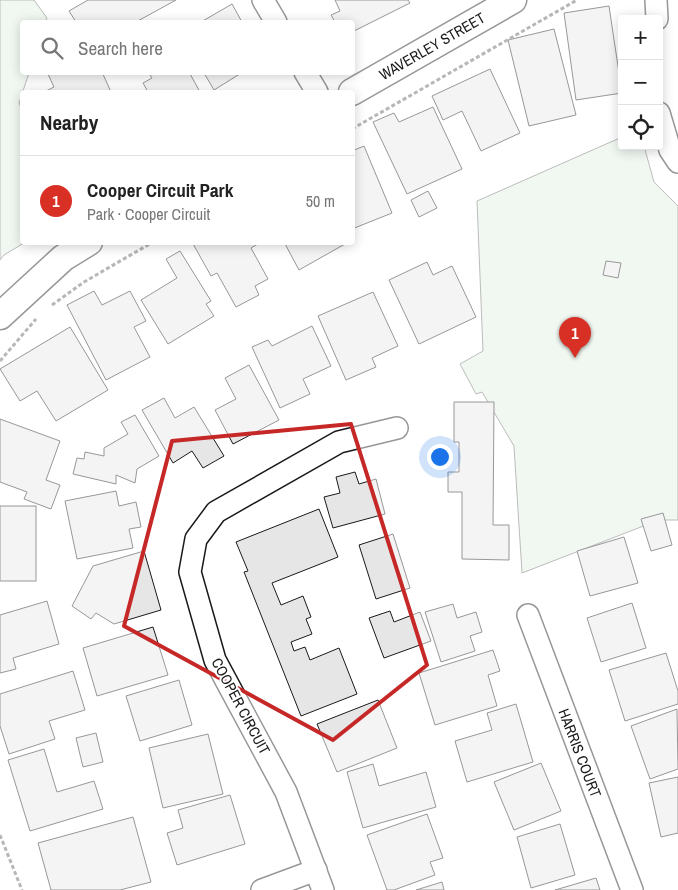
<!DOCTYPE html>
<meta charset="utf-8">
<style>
:root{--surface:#fff;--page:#f2f2f2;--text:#222;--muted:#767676;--line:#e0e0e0;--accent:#d93025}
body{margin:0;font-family:"Archivo Narrow",sans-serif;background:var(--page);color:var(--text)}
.controls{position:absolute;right:15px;top:15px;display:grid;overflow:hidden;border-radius:5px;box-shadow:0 2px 12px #0003}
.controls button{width:45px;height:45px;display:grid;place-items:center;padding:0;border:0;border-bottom:1px solid var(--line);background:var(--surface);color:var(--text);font:25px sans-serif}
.you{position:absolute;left:439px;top:456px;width:18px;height:18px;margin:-12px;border:4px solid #fff;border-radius:50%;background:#1a73e8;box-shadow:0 0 0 8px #1a73e833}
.badge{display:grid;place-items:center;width:32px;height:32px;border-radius:50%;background:var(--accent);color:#fff;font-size:16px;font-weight:700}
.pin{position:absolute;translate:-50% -41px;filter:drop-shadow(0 1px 2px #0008)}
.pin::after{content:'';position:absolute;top:26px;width:18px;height:15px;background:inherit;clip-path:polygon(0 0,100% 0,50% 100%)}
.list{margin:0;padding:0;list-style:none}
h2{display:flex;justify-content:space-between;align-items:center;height:65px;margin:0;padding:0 20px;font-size:21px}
h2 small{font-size:16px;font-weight:400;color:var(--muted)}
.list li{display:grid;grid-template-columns:32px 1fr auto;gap:15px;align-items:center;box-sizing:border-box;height:90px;padding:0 20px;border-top:1px solid var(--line)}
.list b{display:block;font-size:19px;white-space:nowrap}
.list p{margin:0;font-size:16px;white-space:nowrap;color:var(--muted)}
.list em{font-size:16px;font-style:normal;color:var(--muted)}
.icon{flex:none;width:28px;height:28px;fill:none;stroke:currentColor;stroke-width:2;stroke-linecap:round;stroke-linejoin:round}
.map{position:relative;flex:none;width:678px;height:890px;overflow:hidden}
.search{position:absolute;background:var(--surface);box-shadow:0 2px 12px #0003;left:20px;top:20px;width:335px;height:55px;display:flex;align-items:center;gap:12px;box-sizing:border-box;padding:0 18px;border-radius:5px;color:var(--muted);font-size:19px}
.panel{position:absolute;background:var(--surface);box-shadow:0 2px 12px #0003;left:20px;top:90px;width:335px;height:155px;border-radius:5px}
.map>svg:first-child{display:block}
.green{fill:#e0efe3;stroke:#6a6a6a}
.building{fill:#e6e6e6;stroke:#1a1a1a}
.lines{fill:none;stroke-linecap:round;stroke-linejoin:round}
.minor-casing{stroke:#1a1a1a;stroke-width:24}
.tertiary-casing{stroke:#1a1a1a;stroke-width:29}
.path{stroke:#5f5f5f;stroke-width:3;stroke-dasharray:4 2.5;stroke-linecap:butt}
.minor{stroke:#fff;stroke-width:21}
.tertiary{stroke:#fff;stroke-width:26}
.marked{fill:none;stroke:#c62828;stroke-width:4;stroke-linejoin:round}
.labels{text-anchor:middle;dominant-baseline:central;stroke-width:4;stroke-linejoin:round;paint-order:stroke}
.street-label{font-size:15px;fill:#1a1a1a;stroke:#fff}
</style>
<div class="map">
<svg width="678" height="890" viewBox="0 0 678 890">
<rect width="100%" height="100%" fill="#fff"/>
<g class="green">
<polygon points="0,0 34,0 47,18 45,22 22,22 22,72 29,73 19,103 22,110 24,243 4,255 0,260"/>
<polygon points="622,137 622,146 644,146 654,182 678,206 678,520 659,520 522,573 514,446 482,392 476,394 460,364 483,351 477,201"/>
</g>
<g class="building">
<polygon points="88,0 176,0 136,22 76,22 69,11"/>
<polygon points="335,0 408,0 410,3 352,32 352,22 335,22 331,15 340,11"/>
<polygon points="232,4 242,22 201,22"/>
<polygon points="609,6 622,93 576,100 564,13"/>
<polygon points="554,29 576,115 529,126 508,40"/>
<polygon points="490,69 520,133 481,151 462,111 443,120 432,96"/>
<polygon points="102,72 111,92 44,92 54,87 47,72"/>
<polygon points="148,72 189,72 200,92 148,92 143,83 152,78"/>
<polygon points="205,72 243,72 214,90 204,73"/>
<polygon points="433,107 462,169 407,194 373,122 394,113 399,122"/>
<polygon points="364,146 392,213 352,229 352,151"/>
<polygon points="428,191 437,208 419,217 411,200"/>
<polygon points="192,242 261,242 251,248 268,279 255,286 259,295 236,307 217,273 211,276"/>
<polygon points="284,242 344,242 345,244 299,270"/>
<polygon points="180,251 211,301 206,304 214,316 168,344 141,300 177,278 166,259"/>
<polygon points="606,261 621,263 618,278 603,275"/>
<polygon points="427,262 433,275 452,266 476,317 419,344 389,280"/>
<polygon points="94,291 102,305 130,291 146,321 134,327 150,357 106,380 67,305"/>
<polygon points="373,292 398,346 372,358 376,367 346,380 318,316"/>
<polygon points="312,326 331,366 303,379 310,394 280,408 252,347 268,340 272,346"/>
<polygon points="70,327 108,390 56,421 37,391 20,401 0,369"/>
<polygon points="249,365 279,420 233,444 215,410 236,399 225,378"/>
<polygon points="164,398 175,418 194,407 224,456 203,468 192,451 173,463 142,410"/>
<polygon points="454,402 494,402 493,525 509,525 509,560 462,559 462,492 448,492 448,472 459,472 459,442 454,442"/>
<polygon points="135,415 159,456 137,469 135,483 116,475 116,484 73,474 77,458 84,459 85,452 104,456 104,448 128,434 121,422"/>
<polygon points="0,419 60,441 46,480 60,485 51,509 24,499 27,492 0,482"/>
<polygon points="355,472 359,484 376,479 385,514 333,528 324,497 340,493 336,477"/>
<polygon points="116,491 119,506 136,502 141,527 129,529 133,548 77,559 65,501"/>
<rect x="0" y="506" width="36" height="75"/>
<polygon points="319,509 338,557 272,583 281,605 303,596 311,617 306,619 312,634 291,642 294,651 305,647 310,660 339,648 357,694 301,716 244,572 248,571 236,542"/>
<polygon points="663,513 672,545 651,551 641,519"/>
<polygon points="393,534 410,588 376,599 359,545"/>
<polygon points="624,537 638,583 590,596 577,551"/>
<polygon points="144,551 161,610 114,624 96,613 91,619 72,606 93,566"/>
<polygon points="47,601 59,644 13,658 16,669 0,673 0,615"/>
<polygon points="632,603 646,648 601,662 587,618"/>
<polygon points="453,604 457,618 476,612 482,632 470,636 475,651 441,662 425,612"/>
<polygon points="390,611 394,622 420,612 431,641 384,658 369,618"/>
<polygon points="153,627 168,675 97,696 83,648"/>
<polygon points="493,650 500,671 488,675 497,706 435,725 419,673"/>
<polygon points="666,653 678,691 678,704 625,721 609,670"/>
<polygon points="73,671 85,710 49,721 55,739 9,754 0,726 0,694"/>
<polygon points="179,680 192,725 140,741 126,696"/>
<polygon points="378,700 397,748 337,772 317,724"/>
<polygon points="516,704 533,762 467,782 455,741 492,730 487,713"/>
<polygon points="677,709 678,769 650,779 631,726"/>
<polygon points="96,733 103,762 83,767 76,738"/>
<polygon points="208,734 223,794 163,808 149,748"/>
<polygon points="44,749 57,792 94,781 103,809 30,831 8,760"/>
<polygon points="541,763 561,811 514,830 494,782"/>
<polygon points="373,764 379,786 426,772 436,807 363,828 347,772"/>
<polygon points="678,777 678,833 661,837 649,783"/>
<polygon points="230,795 245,844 177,865 167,833 183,828 178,810"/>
<polygon points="427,814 443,858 430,862 435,875 394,890 387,890 367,835"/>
<polygon points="133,817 151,882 120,890 51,890 38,843"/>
<polygon points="560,824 575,875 531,888 517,837"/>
<polygon points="596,878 600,890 555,890"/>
<polygon points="442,882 444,890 416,890"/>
</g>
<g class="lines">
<g class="minor-casing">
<g id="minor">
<polyline points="263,0 276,22"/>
<polyline points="656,0 657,19"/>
<polyline points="305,72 317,92"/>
<polyline points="659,113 670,150 678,162"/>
<polyline points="528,615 632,890"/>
<polyline points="262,890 316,870"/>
<polyline points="323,890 286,792 215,660 190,572 196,539 216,512 339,442 397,428"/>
</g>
</g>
<g class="tertiary-casing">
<g id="tertiary">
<polyline points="352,92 513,0"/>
<polyline points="0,316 63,258 89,242"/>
</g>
</g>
<g class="path">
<polyline points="352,129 577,0"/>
<polyline points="52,305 84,282 153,242"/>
<polyline points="0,361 36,319"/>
<polyline points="0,835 22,890"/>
</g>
<use href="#minor" class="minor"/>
<use href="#tertiary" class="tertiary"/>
</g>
<path d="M0 0H678V890H0ZM351,424l76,241 -94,75 -209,-114 48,-185z" fill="#fff" fill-opacity=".55" fill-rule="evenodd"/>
<path class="marked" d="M351,424l76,241 -94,75 -209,-114 48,-185z"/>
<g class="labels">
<g class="street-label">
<text transform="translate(432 46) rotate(-30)">WAVERLEY STREET</text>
<text transform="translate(241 706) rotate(62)">COOPER CIRCUIT</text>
<text transform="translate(580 753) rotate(69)">HARRIS COURT</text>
</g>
</g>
</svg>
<div class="controls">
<button>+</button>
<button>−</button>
<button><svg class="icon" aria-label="locate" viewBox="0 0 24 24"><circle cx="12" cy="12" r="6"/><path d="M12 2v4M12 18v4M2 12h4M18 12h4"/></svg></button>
</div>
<div class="you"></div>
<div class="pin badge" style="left:575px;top:358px">1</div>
<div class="search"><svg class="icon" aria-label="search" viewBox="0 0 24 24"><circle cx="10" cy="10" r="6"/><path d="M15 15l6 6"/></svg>Search here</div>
<section class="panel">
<h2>Nearby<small></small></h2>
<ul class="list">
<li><span class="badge">1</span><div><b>Cooper Circuit Park</b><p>Park · Cooper Circuit</p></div><em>50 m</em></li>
</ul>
</section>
</div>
